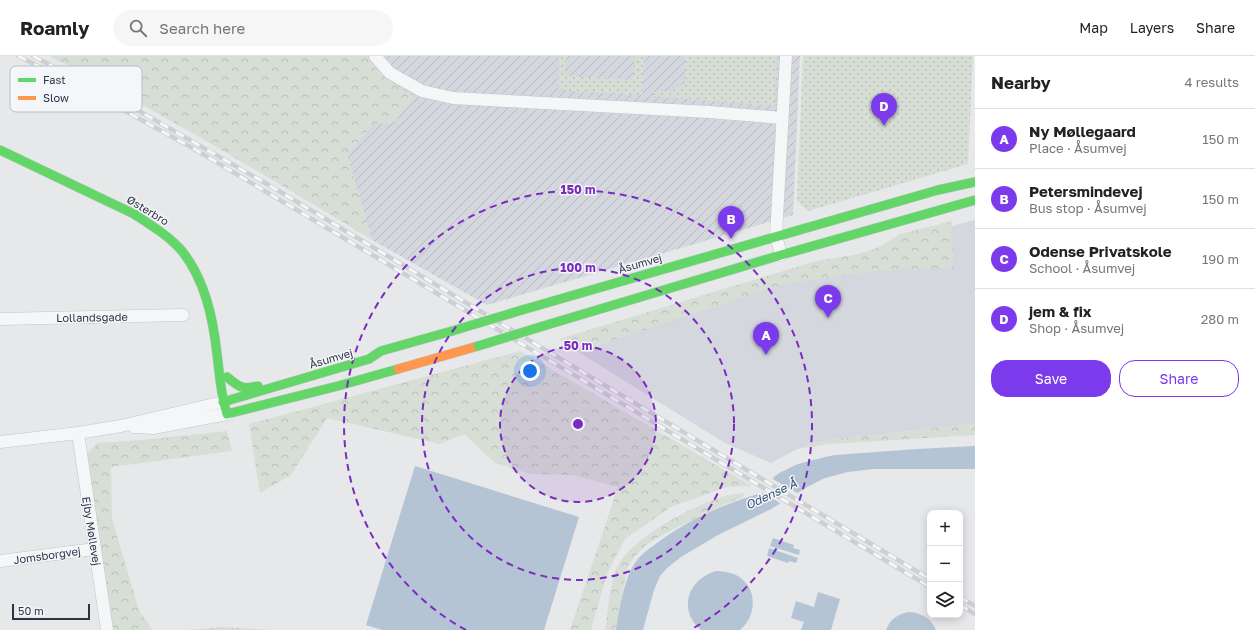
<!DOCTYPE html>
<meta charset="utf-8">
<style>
:root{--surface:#fff;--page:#f6f6f6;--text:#222;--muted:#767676;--line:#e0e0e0;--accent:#7c3aed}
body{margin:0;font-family:"Golos Text",sans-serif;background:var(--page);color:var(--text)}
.controls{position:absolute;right:12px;bottom:12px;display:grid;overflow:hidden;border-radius:8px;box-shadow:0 2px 10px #0003}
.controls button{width:36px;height:36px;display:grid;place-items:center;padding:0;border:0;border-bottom:1px solid var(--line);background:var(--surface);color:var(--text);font:20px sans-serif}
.scale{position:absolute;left:12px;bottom:10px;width:78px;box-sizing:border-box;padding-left:4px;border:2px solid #2b3445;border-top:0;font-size:11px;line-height:14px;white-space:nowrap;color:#2b3445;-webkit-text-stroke:3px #f4f6f9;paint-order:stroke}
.you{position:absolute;left:530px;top:315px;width:14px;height:14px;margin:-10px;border:3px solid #fff;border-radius:50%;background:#1a73e8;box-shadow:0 0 0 6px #1a73e833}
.badge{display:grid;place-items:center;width:26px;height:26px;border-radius:50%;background:var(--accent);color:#fff;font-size:13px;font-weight:700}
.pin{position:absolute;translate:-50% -33px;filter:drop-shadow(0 1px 2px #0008)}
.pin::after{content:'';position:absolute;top:21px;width:14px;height:12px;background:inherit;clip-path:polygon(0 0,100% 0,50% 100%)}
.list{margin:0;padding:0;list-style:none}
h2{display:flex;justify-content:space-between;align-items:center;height:52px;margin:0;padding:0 16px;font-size:17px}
h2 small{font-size:13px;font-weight:400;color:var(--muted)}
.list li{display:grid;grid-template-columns:26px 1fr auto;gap:12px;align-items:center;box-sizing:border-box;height:60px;padding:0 16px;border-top:1px solid var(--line)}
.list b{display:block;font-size:15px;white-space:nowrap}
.list p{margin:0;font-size:13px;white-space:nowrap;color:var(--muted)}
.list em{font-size:13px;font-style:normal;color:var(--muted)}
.actions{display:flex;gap:8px;padding:12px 16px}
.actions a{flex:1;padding:9px 0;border:1px solid var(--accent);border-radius:16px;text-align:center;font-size:14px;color:var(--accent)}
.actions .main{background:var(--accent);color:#fff}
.icon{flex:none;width:22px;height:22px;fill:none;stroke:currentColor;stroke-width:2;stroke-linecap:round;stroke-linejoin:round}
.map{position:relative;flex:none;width:975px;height:574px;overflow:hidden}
header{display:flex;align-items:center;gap:24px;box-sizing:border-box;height:56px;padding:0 20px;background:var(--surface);border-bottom:1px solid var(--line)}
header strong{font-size:19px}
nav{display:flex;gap:22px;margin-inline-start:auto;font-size:14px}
.search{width:280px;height:36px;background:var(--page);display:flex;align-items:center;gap:10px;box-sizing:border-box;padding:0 14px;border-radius:22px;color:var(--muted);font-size:15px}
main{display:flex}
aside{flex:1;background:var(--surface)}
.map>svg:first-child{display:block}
.built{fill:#d4d7dd}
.industrial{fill:url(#industrial-furrows)}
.grass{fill:url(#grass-dots)}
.forest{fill:url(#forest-crowns)}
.water{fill:#b4c4d5}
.pier{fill:#e6e8ea}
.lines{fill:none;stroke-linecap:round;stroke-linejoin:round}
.street-casing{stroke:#c4c6c8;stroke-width:13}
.fast-casing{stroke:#c4c6c8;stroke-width:10}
.slow-casing{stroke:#c4c6c8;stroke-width:10}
.street{stroke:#f5f6f7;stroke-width:12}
.fast{stroke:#63d668;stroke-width:9}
.slow{stroke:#ff974d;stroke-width:9}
.rail-casing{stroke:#cecfd2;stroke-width:4.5}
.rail{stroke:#f4f6f9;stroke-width:3;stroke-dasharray:9;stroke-linecap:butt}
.fast-bridge-casing{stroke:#c4c6c8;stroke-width:10;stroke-linecap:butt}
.fast-bridge{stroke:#63d668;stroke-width:9}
.ring{fill:none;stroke:#7b2cbf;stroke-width:2;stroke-dasharray:7 5}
.labels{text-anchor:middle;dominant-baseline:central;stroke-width:3;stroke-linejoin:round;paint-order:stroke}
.street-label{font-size:11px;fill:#2b3445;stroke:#f4f6f9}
.water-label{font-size:12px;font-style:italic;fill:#34527a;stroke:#f4f6f9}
.key{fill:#f4f6f9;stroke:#b8bcc3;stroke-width:1}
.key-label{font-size:11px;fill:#2b3445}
.centre{fill:#7b2cbf;stroke:#f4f6f9;stroke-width:2}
.ring-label{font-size:12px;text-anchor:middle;font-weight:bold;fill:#7b2cbf;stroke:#f4f6f9;stroke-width:3;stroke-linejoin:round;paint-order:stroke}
</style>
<header>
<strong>Roamly</strong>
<div class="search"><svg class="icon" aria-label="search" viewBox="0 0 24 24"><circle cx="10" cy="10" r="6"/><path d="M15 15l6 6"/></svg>Search here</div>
<nav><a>Map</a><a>Layers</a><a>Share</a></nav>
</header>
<main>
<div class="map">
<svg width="975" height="574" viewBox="0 0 975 574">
<defs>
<pattern id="industrial-furrows" width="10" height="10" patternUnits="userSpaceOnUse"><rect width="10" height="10" fill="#d4d7dd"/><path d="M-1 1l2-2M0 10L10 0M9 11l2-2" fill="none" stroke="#b6b9bf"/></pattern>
<pattern id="grass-dots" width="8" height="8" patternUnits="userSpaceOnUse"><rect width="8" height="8" fill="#d6ded6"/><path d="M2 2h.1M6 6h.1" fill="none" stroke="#b8bfb9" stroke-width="1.8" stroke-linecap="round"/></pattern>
<pattern id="forest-crowns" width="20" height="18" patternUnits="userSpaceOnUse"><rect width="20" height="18" fill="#d6ded6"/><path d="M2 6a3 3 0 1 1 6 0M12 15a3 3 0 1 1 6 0" fill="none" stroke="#b8bfb9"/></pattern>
</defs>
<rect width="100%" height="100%" fill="#e6e8ea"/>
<polygon class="built" points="975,164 975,368 827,384 797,393 771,407 725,387 578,296 956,169"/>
<polygon class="industrial" points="367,0 800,0 793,159 487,249 372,184 347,99 374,67 414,42 379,16"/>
<g class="grass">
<polygon points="559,0 566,0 565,20 633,24 635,0 644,0 642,39 558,34"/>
<polygon points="685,0 777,0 774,50 653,40 653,36 673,35 685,26"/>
<polygon points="803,0 973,0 968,108 808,155 797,145"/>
</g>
<g class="forest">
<path d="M49,0h318l12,16 35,26 -21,26 -19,-1 -27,32 25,85c-106,-64 -212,-129 -323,-184z"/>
<polygon points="952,165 953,212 874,215 784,228 578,296 559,283 816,205 854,199 875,193 901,178"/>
<polygon points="520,295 752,430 727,431 671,451 625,483 607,518 591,574 570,574 618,431 573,419 531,418 495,407 464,378 440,388 327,362 291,419 260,437 249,368"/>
<polygon points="975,368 975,379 829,388 797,393 827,384"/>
<polygon points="227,375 232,395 111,411 112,463 139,554 152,574 113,574 86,399 98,387 143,384"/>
<path d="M746,437l-5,5 -18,7 -59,29 -18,11 -11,11 -8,12 -11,62h-11c3,-19 4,-42 11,-60 12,-31 76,-64 106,-73 8,-3 16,-3 24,-4z"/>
<polygon points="224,571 271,574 188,574"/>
</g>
<g class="water">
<path d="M975,390v23h-102l-25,3 -23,6 -16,8 -38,23 -53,26 -37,22 -14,11 -7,8 -6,14 -11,40h-27c3,-18 8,-52 19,-67 5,-8 14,-14 22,-20 31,-23 64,-38 101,-49l3,1 13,-18 5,-4 19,-9 27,-7 10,-2 82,-6z"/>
<polygon points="415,410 579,461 544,574 382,574 366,569"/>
<polygon points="773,482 794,489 793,492 800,494 799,499 770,490"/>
<polygon points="769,492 798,502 796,507 789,505 788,507 767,500"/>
<path d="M716,515c6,0 12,1 18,3 24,11 24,41 6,56h-39c-24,-20 -13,-51 15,-59z"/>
<polygon points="818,536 840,543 831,574 801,574 804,566 791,562 796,545 814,551"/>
<path d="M909,556c12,1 22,6 27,18h-50c4,-11 12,-16 23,-18z"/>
</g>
<polygon class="pier" points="771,422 799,438 783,449 761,435"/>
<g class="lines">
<g class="street-casing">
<g id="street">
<polyline points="375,0 390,17 422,35 453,42 709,56 782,62"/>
<polyline points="781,199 776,180 786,0"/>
<polyline points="0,263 183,259"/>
<polyline points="134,371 153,372 227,358"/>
<polyline points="78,377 107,574"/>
<polyline points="0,386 78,377 121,370 223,346"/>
<polyline points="0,505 95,493"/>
</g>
</g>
<g class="fast-casing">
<g id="fast">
<path d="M0,94l134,64c17,11 35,22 48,37 23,29 31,67 35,103 3,22 3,38 10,60l111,-28 60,-17"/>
<polyline points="522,254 938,134 975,126"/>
<polyline points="550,268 781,199 975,144"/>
<path d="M227,321c12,10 15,13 31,9"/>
<polyline points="223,346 369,303 381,295 452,275"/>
</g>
</g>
<g class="slow-casing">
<polyline id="slow" points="398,313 478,290"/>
</g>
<use href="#street" class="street"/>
<use href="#fast" class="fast"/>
<use href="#slow" class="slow"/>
<g class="rail-casing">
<g id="rail">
<polyline points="18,0 96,39 196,94 930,531"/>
<polyline points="33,0 132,51 267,128 930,523"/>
<polyline points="960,541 975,550"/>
<polyline points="960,549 975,558"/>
</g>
</g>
<use href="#rail" class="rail"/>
<g class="fast-bridge-casing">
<g id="fast-bridge">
<polyline points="452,275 522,254"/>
<polyline points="478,290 550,268"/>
</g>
</g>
<use href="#fast-bridge" class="fast-bridge"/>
</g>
<circle cx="578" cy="368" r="78" fill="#7b2cbf" fill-opacity=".12"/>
<g class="ring">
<circle cx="578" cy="368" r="78"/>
<circle cx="578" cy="368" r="156"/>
<path d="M466 574A234 234 0 1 1 690 574"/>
</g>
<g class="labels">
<g class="street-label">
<text transform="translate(148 154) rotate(31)">Østerbro</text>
<text transform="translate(640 207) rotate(-16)">Åsumvej</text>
<text transform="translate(92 261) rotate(-1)">Lollandsgade</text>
<text transform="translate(331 302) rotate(-16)">Åsumvej</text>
<text transform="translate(92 475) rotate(81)">Ejby Møllevej</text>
<text transform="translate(47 499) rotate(-8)">Jomsborgvej</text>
</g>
<g class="water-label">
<text transform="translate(771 438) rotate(-25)">Odense Å</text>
</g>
</g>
<rect x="10" y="10" width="132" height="46" rx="6" class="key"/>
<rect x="18" y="22" width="18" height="4" fill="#63d668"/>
<rect x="18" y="40" width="18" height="4" fill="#ff974d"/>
<g class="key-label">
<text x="43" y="28">Fast</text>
<text x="43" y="46">Slow</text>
</g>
<circle cx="578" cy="368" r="6" class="centre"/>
<g class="ring-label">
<text x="578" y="138">150 m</text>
<text x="578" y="216">100 m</text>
<text x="578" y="294">50 m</text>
</g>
</svg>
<div class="controls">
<button>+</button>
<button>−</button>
<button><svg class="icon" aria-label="layers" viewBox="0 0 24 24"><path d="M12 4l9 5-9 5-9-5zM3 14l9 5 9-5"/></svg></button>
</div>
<div class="scale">50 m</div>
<div class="you"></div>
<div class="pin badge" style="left:766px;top:299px">A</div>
<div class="pin badge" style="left:731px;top:183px">B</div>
<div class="pin badge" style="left:828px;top:262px">C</div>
<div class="pin badge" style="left:884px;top:70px">D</div>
</div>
<aside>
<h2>Nearby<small>4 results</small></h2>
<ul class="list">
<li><span class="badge">A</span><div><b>Ny Møllegaard</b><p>Place · Åsumvej</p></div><em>150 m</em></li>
<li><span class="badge">B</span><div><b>Petersmindevej</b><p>Bus stop · Åsumvej</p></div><em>150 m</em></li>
<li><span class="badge">C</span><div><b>Odense Privatskole</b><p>School · Åsumvej</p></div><em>190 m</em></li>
<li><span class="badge">D</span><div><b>jem &amp; fix</b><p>Shop · Åsumvej</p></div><em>280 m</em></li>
</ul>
<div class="actions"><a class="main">Save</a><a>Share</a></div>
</aside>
</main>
